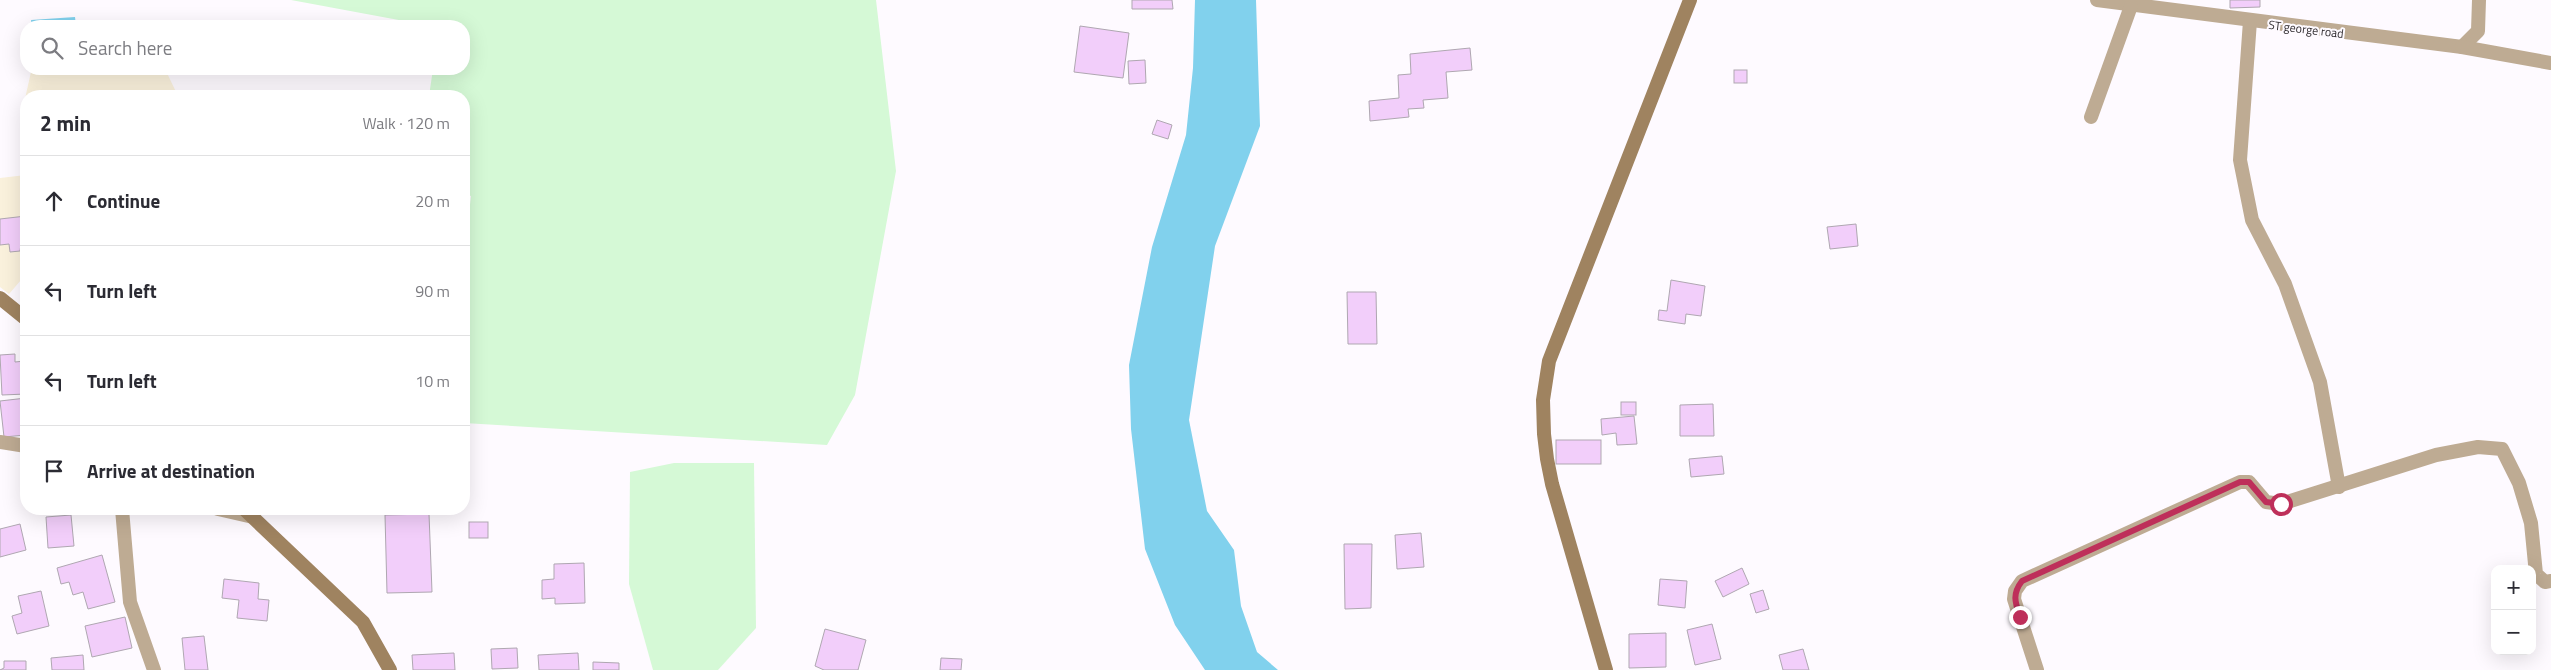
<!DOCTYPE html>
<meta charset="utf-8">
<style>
:root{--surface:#fff;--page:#f7f7f7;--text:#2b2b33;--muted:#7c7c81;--line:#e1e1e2}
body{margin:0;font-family:"Titillium Web",sans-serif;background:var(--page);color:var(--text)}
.controls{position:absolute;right:15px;bottom:15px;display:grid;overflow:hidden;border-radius:10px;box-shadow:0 5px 20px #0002}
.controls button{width:45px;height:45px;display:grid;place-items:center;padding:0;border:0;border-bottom:1px solid var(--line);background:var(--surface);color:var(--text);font:25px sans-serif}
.stop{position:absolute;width:15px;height:15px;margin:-11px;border:4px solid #be2f5a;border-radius:50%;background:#fff}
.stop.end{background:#be2f5a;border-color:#fff;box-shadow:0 1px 5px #0008}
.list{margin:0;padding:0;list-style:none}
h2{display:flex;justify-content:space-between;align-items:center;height:65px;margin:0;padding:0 20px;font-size:21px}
h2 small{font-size:16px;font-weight:400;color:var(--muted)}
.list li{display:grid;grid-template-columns:32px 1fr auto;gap:15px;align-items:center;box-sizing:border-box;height:90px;padding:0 20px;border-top:1px solid var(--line)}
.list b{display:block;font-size:19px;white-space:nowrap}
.list em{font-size:16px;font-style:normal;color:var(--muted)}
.icon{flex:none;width:28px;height:28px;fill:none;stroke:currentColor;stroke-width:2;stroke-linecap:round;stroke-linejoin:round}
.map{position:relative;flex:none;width:2551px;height:670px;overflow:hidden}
.search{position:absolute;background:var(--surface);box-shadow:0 5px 20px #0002;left:20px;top:20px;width:450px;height:55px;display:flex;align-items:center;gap:12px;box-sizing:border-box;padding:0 18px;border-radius:20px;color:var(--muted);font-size:19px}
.panel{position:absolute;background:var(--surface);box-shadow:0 5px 20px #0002;left:20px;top:90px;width:450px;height:425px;border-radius:20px}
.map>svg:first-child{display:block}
.industrial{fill:#faf1dc}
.green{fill:#d5f9d6}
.water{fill:#81d1ed}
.building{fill:#f2cefa;stroke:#afa7b1}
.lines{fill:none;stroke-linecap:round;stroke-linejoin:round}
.minor{stroke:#beab93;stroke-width:14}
.secondary{stroke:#9f8360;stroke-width:14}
.route{stroke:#be2f5a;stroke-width:6}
.labels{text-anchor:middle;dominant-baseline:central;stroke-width:4;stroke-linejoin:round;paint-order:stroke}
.street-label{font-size:12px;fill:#302c30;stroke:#fefaff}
</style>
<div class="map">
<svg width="2551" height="670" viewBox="0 0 2551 670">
<rect width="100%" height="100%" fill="#fefaff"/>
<g class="industrial">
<polygon points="53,69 165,69 178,96 26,96 26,137 20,121 31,72"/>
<polygon points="26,175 26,279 21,280 9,294 0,287 0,178"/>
</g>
<g class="green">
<polygon points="291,0 876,0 896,171 855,395 827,445 464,423 464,256 471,196 464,194 464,96 429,96 433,69 464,69 464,26 431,26"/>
<polygon points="674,463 754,463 756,628 718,670 653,670 629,584 630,472"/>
</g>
<g class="water">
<polygon points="1195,0 1256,0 1260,126 1215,246 1189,420 1207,511 1234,550 1241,606 1257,652 1278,670 1205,670 1175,625 1145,549 1131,429 1129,365 1152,247 1186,135 1193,68"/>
<polygon points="75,17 76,26 32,26 31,20"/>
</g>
<g class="building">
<polygon points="1132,0 1172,0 1173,9 1132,9"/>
<polygon points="2230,0 2260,0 2260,7 2230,8"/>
<polygon points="1080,26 1129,33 1123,78 1074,72"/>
<polygon points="1470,48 1472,70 1446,72 1448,98 1423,100 1424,108 1408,109 1409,117 1370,121 1369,101 1399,98 1398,75 1411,74 1410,54"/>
<polygon points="1145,60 1146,83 1129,84 1128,61"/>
<rect x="1734" y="70" width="13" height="13"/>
<polygon points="1157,120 1172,125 1168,139 1152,134"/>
<polygon points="26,216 26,243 21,244 20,251 10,252 9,244 0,245 0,219"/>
<polygon points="1856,224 1858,246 1830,249 1827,227"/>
<polygon points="1671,280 1705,286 1701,316 1686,314 1685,324 1658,320 1659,310 1667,311"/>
<polygon points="1347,292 1376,292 1377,344 1348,344"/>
<polygon points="15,354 15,362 25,361 26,394 2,395 0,355"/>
<polygon points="26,398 26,435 4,437 0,401"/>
<rect x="1621" y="402" width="15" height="13"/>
<polygon points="1713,404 1714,436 1680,436 1680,405"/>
<polygon points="1634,416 1637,444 1617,445 1616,433 1602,435 1601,419"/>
<rect x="1556" y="440" width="45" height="24"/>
<polygon points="1722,456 1724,474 1691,477 1689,459"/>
<polygon points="429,514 432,592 387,593 385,515"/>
<polygon points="71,515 74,546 48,548 46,517"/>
<rect x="469" y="522" width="19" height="16"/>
<polygon points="20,524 26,550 0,557 0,529"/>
<polygon points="1421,533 1424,567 1397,569 1395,535"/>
<polygon points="1344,544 1372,544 1371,608 1345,609"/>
<polygon points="102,555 115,602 88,609 83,592 73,595 69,582 61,584 57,568"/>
<polygon points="584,563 585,603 555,604 555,598 542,599 542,580 554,579 554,564"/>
<polygon points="1742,568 1749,584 1723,597 1715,581"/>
<polygon points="224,579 259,583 258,599 269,600 267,621 237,618 239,600 222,598"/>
<polygon points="1660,579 1687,581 1685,608 1658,605"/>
<polygon points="1763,590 1769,609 1756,613 1750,594"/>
<polygon points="41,591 49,626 17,634 12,616 22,613 18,596"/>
<polygon points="125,617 132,648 92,657 85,626"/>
<polygon points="1712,624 1721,659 1695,665 1687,630"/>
<polygon points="825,629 866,640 858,670 824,670 815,666"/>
<polygon points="1666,633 1666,667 1629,668 1629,634"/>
<polygon points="204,636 208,670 185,670 182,638"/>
<polygon points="517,648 518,668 492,669 491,649"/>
<polygon points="1803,649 1809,670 1783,670 1779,655"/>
<polygon points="454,653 455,670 413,670 412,655"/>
<polygon points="578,653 579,670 539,670 538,655"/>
<polygon points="83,655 84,670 52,670 51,658"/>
<polygon points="941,658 962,659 961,670 940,670"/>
<polygon points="4,661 26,661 26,670 0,670 4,668"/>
<polygon points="593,662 619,663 619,670 593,670"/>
</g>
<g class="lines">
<g class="minor">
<polyline points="2097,0 2462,47 2478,31 2479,0"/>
<polyline points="2250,21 2240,160 2252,220 2285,284 2320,382 2339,487"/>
<polyline points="2462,47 2551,63"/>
<polyline points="2091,117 2131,6"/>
<polyline points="0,442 26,446"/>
<polyline points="122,509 130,602 154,670"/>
<polyline points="218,509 253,517"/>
<polyline points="2037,670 2014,599 2015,591 2022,581 2240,482 2249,482 2266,502 2281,504 2436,455 2478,447 2502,449 2519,483 2531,523 2536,574 2545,582 2551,581"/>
</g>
<g class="secondary">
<polyline points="0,298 26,319"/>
<polyline points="244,509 363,622 390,670"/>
<polyline points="1606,670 1552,484 1547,459 1544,434 1543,400 1549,361 1690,0"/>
</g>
</g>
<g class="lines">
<path class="route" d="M2020,617c-5,-15 -8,-23 2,-36l218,-99h9l17,20 15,2"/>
</g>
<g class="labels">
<g class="street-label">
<text transform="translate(2306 29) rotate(7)">ST george road</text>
</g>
</g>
</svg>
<div class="controls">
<button>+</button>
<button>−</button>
</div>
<div class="stop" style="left:2281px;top:504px"></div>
<div class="stop end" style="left:2020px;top:617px"></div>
<div class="search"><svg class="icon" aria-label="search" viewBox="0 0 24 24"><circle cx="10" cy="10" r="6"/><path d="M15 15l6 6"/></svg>Search here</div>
<section class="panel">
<h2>2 min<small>Walk · 120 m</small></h2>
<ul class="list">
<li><svg class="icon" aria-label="ahead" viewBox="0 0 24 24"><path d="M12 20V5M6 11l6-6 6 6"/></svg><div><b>Continue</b></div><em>20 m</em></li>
<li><svg class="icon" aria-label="left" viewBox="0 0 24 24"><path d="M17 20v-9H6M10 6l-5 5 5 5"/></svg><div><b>Turn left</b></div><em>90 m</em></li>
<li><svg class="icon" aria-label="left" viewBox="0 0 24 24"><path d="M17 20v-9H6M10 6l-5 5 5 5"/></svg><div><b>Turn left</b></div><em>10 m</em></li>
<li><svg class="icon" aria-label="arrive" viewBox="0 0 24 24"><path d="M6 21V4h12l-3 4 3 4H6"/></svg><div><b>Arrive at destination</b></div></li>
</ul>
</section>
</div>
